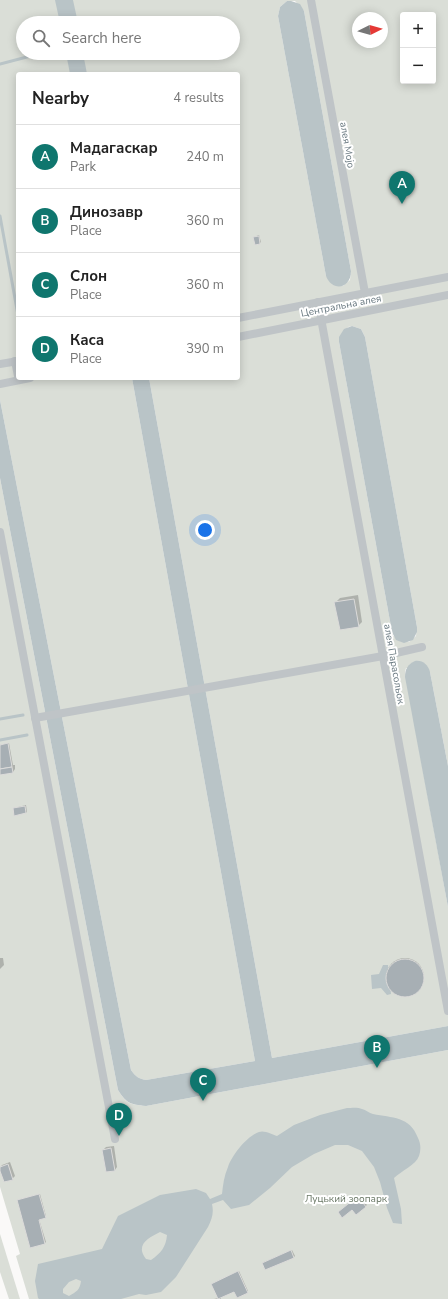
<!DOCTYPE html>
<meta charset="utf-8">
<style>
:root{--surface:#fff;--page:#f2f2f2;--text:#222;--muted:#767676;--line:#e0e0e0;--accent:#0f766e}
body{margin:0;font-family:"Nunito Sans",sans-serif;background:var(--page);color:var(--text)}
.controls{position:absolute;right:12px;top:12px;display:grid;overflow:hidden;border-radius:4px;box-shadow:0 2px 10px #0003}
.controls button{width:36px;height:36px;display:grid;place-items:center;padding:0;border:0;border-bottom:1px solid var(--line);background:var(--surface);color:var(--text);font:20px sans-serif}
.compass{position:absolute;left:352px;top:12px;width:36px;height:36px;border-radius:50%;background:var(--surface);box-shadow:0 2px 10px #0003;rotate:85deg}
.you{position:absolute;left:205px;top:530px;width:14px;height:14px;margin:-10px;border:3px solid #fff;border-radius:50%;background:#1a73e8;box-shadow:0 0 0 6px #1a73e833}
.badge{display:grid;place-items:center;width:26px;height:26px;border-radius:50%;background:var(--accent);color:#fff;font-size:13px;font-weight:700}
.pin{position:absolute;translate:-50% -33px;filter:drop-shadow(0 1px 2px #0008)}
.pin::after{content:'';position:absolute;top:21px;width:14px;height:12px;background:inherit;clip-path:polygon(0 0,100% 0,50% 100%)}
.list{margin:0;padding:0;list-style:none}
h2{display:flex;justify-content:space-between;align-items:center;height:52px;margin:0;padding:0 16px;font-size:17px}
h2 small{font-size:13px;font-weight:400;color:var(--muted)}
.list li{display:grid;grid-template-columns:26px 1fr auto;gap:12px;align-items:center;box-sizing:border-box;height:64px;padding:0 16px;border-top:1px solid var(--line)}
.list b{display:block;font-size:15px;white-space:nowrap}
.list p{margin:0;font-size:13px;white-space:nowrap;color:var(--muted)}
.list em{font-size:13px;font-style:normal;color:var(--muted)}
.icon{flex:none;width:22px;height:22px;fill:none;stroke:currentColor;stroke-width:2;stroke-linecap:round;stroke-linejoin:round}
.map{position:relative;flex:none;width:448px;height:1299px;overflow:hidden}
.search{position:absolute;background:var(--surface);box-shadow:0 2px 10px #0003;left:16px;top:16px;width:224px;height:44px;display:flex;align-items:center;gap:10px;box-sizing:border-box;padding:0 14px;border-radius:22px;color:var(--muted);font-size:15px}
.panel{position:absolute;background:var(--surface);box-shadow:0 2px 10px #0003;left:16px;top:72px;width:224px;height:308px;border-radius:4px}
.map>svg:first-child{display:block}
.green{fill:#daded7;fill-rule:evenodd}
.water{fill:#b9c4c7;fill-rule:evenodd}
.shadow{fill:#0003}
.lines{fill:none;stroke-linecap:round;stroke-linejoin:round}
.stream{stroke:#b9c4c7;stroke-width:3}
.building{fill:#a7afb4;stroke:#dcdbda}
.pedestrian{stroke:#bfc4c7;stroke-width:8}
.labels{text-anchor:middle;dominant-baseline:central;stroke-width:4;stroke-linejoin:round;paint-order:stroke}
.street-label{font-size:10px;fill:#67777f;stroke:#fff}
.park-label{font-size:10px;fill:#6a7866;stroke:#fff}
</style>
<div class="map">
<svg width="448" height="1299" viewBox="0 0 448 1299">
<rect width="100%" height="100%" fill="#faf9f8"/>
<g class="green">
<path d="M0,0h448v766l-18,-94 -24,-4 -1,4 43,235v119l-176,32 -123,-680h89v-304h-220v304h114l123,683 -109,19c-7,-1 -11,-4 -15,-10l-131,-670zM287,1h8l9,10 47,260 -1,9 -7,6 -17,-10 -48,-260 2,-9zM403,15h30v66h-30zM358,18h24v24h-24zM23,23h210v30h-210zM352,326l9,3 4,8 52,290 -1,9 -7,6 -16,-6 -1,-4 -53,-290 9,-15z"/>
<path d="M0,478l118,612c9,14 11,14 28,16l302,-56v249h-419l-13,-43 4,-2 -20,-67z"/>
<polygon points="0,1234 20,1299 9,1299 0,1272"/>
</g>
<g class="water">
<polygon points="55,0 73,0 78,23 60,23"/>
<path d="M287,1h4l9,3 4,7 47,260c0,18 -19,21 -25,5l-48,-260 2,-9z"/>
<polygon points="66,53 83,53 87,74 70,74"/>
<polygon points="352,326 361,329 365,337 417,627 417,632 413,640 404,643 396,640 392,632 339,342 339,337 344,329"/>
<path d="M132,378h17l123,680 176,-32v24l-302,56c-16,-2 -19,-2 -28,-16l-118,-612v-78l131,670c4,6 8,9 15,10l109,-19z"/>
<path d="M415,661c8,-1 13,4 15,11l18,94v141l-43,-230c0,-8 3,-13 10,-16z"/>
<polygon points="383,965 388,965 391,994 387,995 381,988 372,989 371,975 379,974"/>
<path d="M347,1108c4,0 11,-1 15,1 4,1 7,4 11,5 19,4 37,2 45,24 3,6 3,12 1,18 -3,9 -18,15 -25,22l7,31 1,15 -9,-1 -6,-15 -7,-26 -6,-15 -12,-16 -14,-6h-13l-21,9 -22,13 -22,21 -21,17 -18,4 -8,-9 -11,4c2,9 0,15 -4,23l-32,50 -15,15 -15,3 -7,-1 -18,5h-82l-1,-1 -3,-17 3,-17 64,-15 16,-33 42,-21 36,-6 10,4 4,6 12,-5c1,-9 2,-18 6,-27 4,-12 19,-31 31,-35 5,-2 13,2 18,4l17,-11 26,-10zM160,1232l7,3c-1,12 -6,18 -16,25l-5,-1c-11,-14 2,-21 14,-27zM76,1279l5,2c-1,9 -5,11 -12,15l-6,-3v-4l6,-7z"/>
</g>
<g class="shadow">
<polygon points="259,235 261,242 260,243 254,237"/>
<polygon points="358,595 362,622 358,626 335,603 340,598"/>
<polygon points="9,743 13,765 15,765 15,769 13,772 0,774 0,745"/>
<polygon points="26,805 27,812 26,813 14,808"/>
<polygon points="0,958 3,958 4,965 0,969"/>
<circle cx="405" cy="977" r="19"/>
<polygon points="114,1146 117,1167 115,1170 103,1150 106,1147"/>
<polygon points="10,1162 15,1176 12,1179 0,1168 2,1165"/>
<polygon points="40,1194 46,1216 39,1219 46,1242 45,1243 18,1200"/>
<polygon points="359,1196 367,1205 356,1214 352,1208 339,1213"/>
<polygon points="292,1250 295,1256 294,1257 266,1269 263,1263 264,1262"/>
<polygon points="239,1271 248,1291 247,1292 235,1291 221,1297 221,1299 214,1299 219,1298 213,1284"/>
</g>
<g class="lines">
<g class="stream">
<polyline points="0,64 42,53"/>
<polyline points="0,216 18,315"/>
<polyline points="0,719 23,715"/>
<polyline points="0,740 27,735"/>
</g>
</g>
<g class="building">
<polygon points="259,236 260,244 255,245 253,237"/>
<polygon points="354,599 359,627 340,630 334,602"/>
<polygon points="8,743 12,767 0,769 0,745"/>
<polygon points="12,767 13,773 0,775 0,769"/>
<polygon points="25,806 26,813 14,816 13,808"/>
<circle cx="405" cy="978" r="19"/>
<polygon points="111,1148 115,1171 106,1172 102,1150"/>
<polygon points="8,1164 13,1180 4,1182 0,1171 0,1167"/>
<polygon points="39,1194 46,1218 39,1220 45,1244 30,1248 17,1200"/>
<polygon points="358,1196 366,1207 356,1215 352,1210 342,1218 338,1212"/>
<polygon points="291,1250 294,1258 265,1270 262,1263"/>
<polygon points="238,1271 248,1293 237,1298 234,1292 218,1299 211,1284"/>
</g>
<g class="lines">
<g class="pedestrian">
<polyline points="311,0 365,293"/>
<polyline points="318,302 448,1011"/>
<polyline points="238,318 448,277"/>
<polyline points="238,337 448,295"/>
<polyline points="15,361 18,376"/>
<polyline points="0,364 18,361"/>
<polyline points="0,384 30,378"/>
<polyline points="0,532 115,1139"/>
<polyline points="35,718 383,656 422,647"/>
</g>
</g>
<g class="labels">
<g class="street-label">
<text transform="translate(347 145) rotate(80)">алея Mojo</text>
<text transform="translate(341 306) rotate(-11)">Центральна алея</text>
<text transform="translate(394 664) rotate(80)">алея Парасольок</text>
</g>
<g class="park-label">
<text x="346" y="1199">Луцький зоопарк</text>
</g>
</g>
</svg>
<div class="controls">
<button>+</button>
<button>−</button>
</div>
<svg class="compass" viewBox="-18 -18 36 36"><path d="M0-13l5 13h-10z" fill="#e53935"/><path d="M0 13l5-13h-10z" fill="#767676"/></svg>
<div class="you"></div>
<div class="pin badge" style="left:402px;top:204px">A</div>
<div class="pin badge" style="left:377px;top:1068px">B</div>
<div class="pin badge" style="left:203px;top:1101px">C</div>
<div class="pin badge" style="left:119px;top:1136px">D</div>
<div class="search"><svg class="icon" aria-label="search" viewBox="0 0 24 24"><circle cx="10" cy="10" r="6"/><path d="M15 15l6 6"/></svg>Search here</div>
<section class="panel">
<h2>Nearby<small>4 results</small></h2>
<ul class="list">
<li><span class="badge">A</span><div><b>Мадагаскар</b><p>Park</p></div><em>240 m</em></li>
<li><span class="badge">B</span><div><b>Динозавр</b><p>Place</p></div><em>360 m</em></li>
<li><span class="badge">C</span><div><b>Слон</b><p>Place</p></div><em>360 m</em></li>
<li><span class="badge">D</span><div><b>Каса</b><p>Place</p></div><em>390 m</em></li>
</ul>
</section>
</div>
